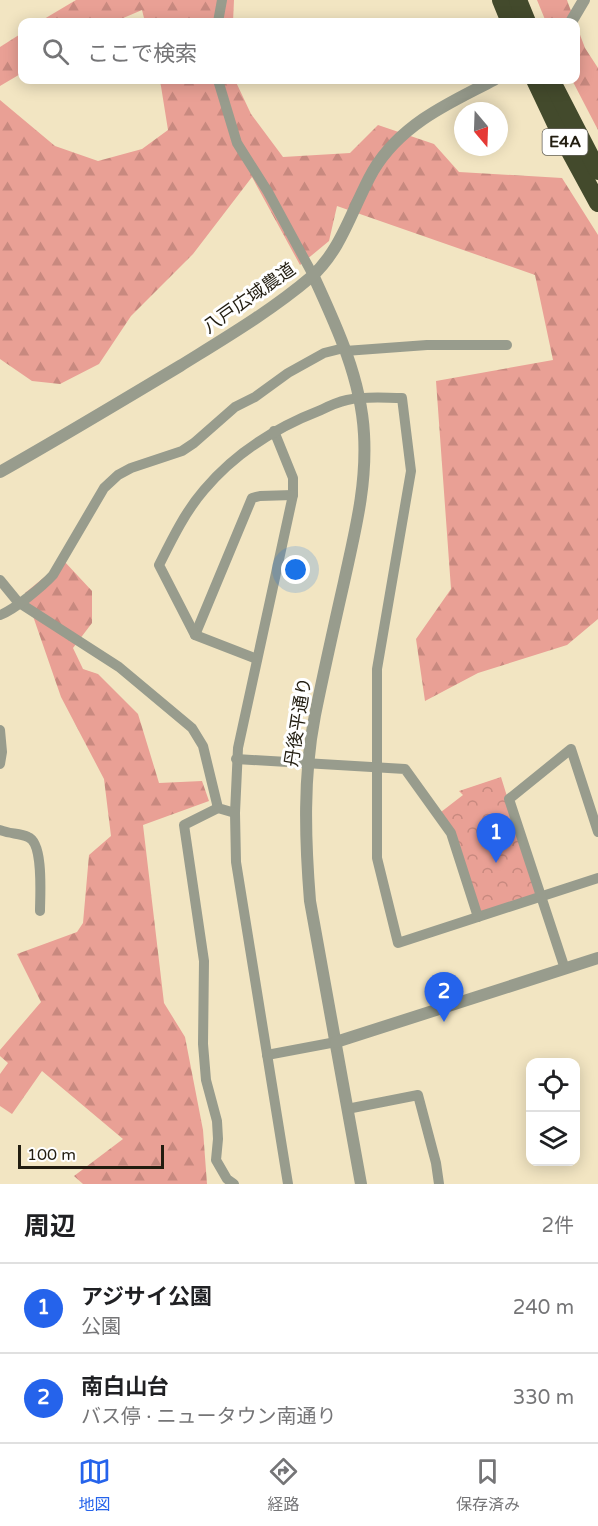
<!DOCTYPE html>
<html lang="ja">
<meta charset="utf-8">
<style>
:root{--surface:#fff;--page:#f2f2f2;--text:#202124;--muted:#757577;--line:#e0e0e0;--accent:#2563eb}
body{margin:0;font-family:"Varela Round","Noto Sans JP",sans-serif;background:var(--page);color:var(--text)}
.controls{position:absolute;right:18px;bottom:18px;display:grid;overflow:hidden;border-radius:12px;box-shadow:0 3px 15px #0003}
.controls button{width:54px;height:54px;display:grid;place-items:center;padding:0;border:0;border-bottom:2px solid var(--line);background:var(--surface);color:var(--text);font:30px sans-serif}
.compass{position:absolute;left:454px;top:102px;width:54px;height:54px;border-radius:50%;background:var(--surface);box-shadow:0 3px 15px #0003;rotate:161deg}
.scale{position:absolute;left:18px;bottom:15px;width:146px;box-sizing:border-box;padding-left:6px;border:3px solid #221d10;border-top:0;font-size:16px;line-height:21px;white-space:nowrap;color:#221d10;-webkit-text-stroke:4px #fff;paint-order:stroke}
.you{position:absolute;left:296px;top:570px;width:21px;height:21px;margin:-15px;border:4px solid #fff;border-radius:50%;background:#1a73e8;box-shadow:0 0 0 9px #1a73e833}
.badge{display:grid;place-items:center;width:39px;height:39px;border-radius:50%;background:var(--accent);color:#fff;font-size:20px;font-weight:700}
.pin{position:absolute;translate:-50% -50px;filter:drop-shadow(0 2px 3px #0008)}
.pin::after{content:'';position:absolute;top:32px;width:21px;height:18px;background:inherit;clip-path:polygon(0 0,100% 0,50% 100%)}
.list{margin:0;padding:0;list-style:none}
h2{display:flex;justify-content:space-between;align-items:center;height:78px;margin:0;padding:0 24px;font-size:26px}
h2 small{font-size:20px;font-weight:400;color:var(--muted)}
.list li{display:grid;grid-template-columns:39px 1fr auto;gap:18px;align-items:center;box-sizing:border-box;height:90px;padding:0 24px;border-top:2px solid var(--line)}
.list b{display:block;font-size:22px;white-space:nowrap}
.list p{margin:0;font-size:20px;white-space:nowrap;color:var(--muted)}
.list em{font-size:20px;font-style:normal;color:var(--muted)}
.icon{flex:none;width:33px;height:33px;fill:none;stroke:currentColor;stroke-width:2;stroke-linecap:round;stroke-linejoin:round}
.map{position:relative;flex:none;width:598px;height:1184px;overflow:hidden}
.search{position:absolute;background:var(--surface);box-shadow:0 3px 15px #0003;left:18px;right:18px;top:18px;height:66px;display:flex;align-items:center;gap:15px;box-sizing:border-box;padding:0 21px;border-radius:12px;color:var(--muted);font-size:22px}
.sheet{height:258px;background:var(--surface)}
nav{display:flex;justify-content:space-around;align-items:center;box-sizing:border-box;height:84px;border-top:2px solid var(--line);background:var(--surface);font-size:16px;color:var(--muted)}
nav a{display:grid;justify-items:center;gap:3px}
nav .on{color:var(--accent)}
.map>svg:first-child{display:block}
.forest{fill:url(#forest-firs)}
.park{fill:url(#park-crowns)}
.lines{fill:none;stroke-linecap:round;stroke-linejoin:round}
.minor{stroke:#989c8d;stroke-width:10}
.tertiary{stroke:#989c8d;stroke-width:12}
.motorway{stroke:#434a2c;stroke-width:18}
.labels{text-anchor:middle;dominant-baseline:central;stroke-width:6;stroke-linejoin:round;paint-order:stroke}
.shield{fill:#fff;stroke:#646158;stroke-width:1.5}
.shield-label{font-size:16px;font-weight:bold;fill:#221d10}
.street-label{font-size:18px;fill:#221d10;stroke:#fff}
</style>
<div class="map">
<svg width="598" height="1184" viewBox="0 0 598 1184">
<defs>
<pattern id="forest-firs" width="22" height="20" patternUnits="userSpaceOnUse" patternTransform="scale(1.5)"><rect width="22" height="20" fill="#e9a095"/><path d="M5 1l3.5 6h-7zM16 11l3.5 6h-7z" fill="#c8897f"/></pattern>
<pattern id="park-crowns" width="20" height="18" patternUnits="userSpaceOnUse" patternTransform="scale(1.5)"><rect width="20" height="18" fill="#e9a095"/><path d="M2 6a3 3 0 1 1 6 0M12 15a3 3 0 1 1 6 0" fill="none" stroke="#c8897f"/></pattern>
</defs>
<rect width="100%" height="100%" fill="#f2e5c2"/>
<g class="forest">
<polygon points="76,0 234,0 233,22 145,22 142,10 114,22 39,22"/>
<polygon points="537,0 567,0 568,3 585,48 598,68 598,130 572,80 576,80 576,22 546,22"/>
<polygon points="22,33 22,73 0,86 0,47"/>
<polygon points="160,80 235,80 251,114 283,157 350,153 378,125 434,144 459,172 562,178 598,235 598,619 567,645 478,673 425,701 416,639 451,589 436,381 553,360 535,275 337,206 329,241 300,265 252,177 193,254 131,316 99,364 60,384 32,381 0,359 0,100 55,146 98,161 142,149 168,130"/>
<polygon points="64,561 92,591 92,623 73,648 83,669 98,674 138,714 159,783 202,781 209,801 143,825 164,1003 185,1037 203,1130 207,1184 83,1184 74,1176 123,1139 42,1071 12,1114 0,1106 0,1074 8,1063 0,1056 0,1050 41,1002 17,954 77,932 83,923 89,855 111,836 104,779 61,697 25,593"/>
</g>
<polygon class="park" points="501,777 538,896 482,914 441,812 463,795 459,791"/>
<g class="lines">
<g class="minor">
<polyline points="218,22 222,0"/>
<polyline points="218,80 237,143 268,192 313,275"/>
<polyline points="345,351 427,345 507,345"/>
<polyline points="274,431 293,478 293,495 238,748 235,813 236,862 288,1184"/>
<polyline points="0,580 18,602 119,667 192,728 203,746 218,808 235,813"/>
<path d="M0,615c14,-5 43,-29 53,-40l51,-87 14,-13 13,-7 51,-17 12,-8 41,-36 20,-10 33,-24 36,-20 20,-5"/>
<polyline points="195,635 252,498 260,496 293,495"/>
<path d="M257,659l-62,-24 -36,-70c13,-26 26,-53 45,-75 31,-37 73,-63 117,-80 8,-4 17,-8 26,-10 18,-4 37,-2 55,-2l9,73 -34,198v189l21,85 200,-65"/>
<polyline points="0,730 2,752 0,764"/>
<polyline points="236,759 405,769 451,833 478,917"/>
<polyline points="218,808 184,825 204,961 203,1044 206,1080 217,1121 218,1139 216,1160 227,1179 234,1184"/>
<path d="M0,830c9,4 20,3 28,7 16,6 12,59 12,74"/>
<polyline points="565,969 509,799 571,749 598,832"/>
<polyline points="267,1055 336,1042"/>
<polyline points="347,1109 418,1095 436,1163 439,1184"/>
</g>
<g class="tertiary">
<polyline points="571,22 584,0"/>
<path d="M313,275c23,50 48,103 51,159 3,52 -9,97 -20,148 -10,44 -20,89 -29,133 -12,61 -10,124 -5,186l51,283"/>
<path d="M0,472c60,-34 120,-70 180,-106 45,-28 91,-55 131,-89 31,-27 42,-71 62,-106 27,-46 75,-68 121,-91"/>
<polyline points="336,1042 598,958"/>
</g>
<g class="motorway">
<polyline points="501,0 510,22"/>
<polyline points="518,0 527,22"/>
<polyline points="535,80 561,135 598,203"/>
<polyline points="551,80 598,171"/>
</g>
</g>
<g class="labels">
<rect class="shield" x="542.5" y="129" width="45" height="26" rx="4.5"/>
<g class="shield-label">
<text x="565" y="142">E4A</text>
</g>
<g class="street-label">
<text transform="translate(249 298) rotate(-35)">八戸広域農道</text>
<text transform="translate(298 722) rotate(-81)">丹後平通り</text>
</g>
</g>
</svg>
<div class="controls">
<button><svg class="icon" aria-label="locate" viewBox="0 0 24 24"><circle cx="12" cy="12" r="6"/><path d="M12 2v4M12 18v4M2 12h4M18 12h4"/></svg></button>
<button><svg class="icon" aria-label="layers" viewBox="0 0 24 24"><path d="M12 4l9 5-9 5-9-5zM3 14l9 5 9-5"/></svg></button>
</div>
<svg class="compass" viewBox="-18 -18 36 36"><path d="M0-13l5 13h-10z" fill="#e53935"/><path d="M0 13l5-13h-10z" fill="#757577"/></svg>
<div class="scale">100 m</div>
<div class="you"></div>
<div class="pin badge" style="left:496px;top:863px">1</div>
<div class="pin badge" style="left:444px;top:1022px">2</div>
<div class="search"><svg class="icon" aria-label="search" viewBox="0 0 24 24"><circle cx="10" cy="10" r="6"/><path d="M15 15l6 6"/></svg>ここで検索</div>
</div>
<section class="sheet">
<h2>周辺<small>2件</small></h2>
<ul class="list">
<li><span class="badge">1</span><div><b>アジサイ公園</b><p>公園</p></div><em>240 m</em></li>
<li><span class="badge">2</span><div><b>南白山台</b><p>バス停 · ニュータウン南通り</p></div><em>330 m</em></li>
</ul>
</section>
<nav>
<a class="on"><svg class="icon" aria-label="map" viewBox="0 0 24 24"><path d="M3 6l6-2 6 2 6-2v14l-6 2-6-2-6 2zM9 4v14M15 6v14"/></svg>地図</a>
<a><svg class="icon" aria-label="directions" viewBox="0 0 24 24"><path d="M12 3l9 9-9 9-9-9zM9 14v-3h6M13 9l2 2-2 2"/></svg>経路</a>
<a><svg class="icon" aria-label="saved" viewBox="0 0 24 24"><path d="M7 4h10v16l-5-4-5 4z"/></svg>保存済み</a>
</nav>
